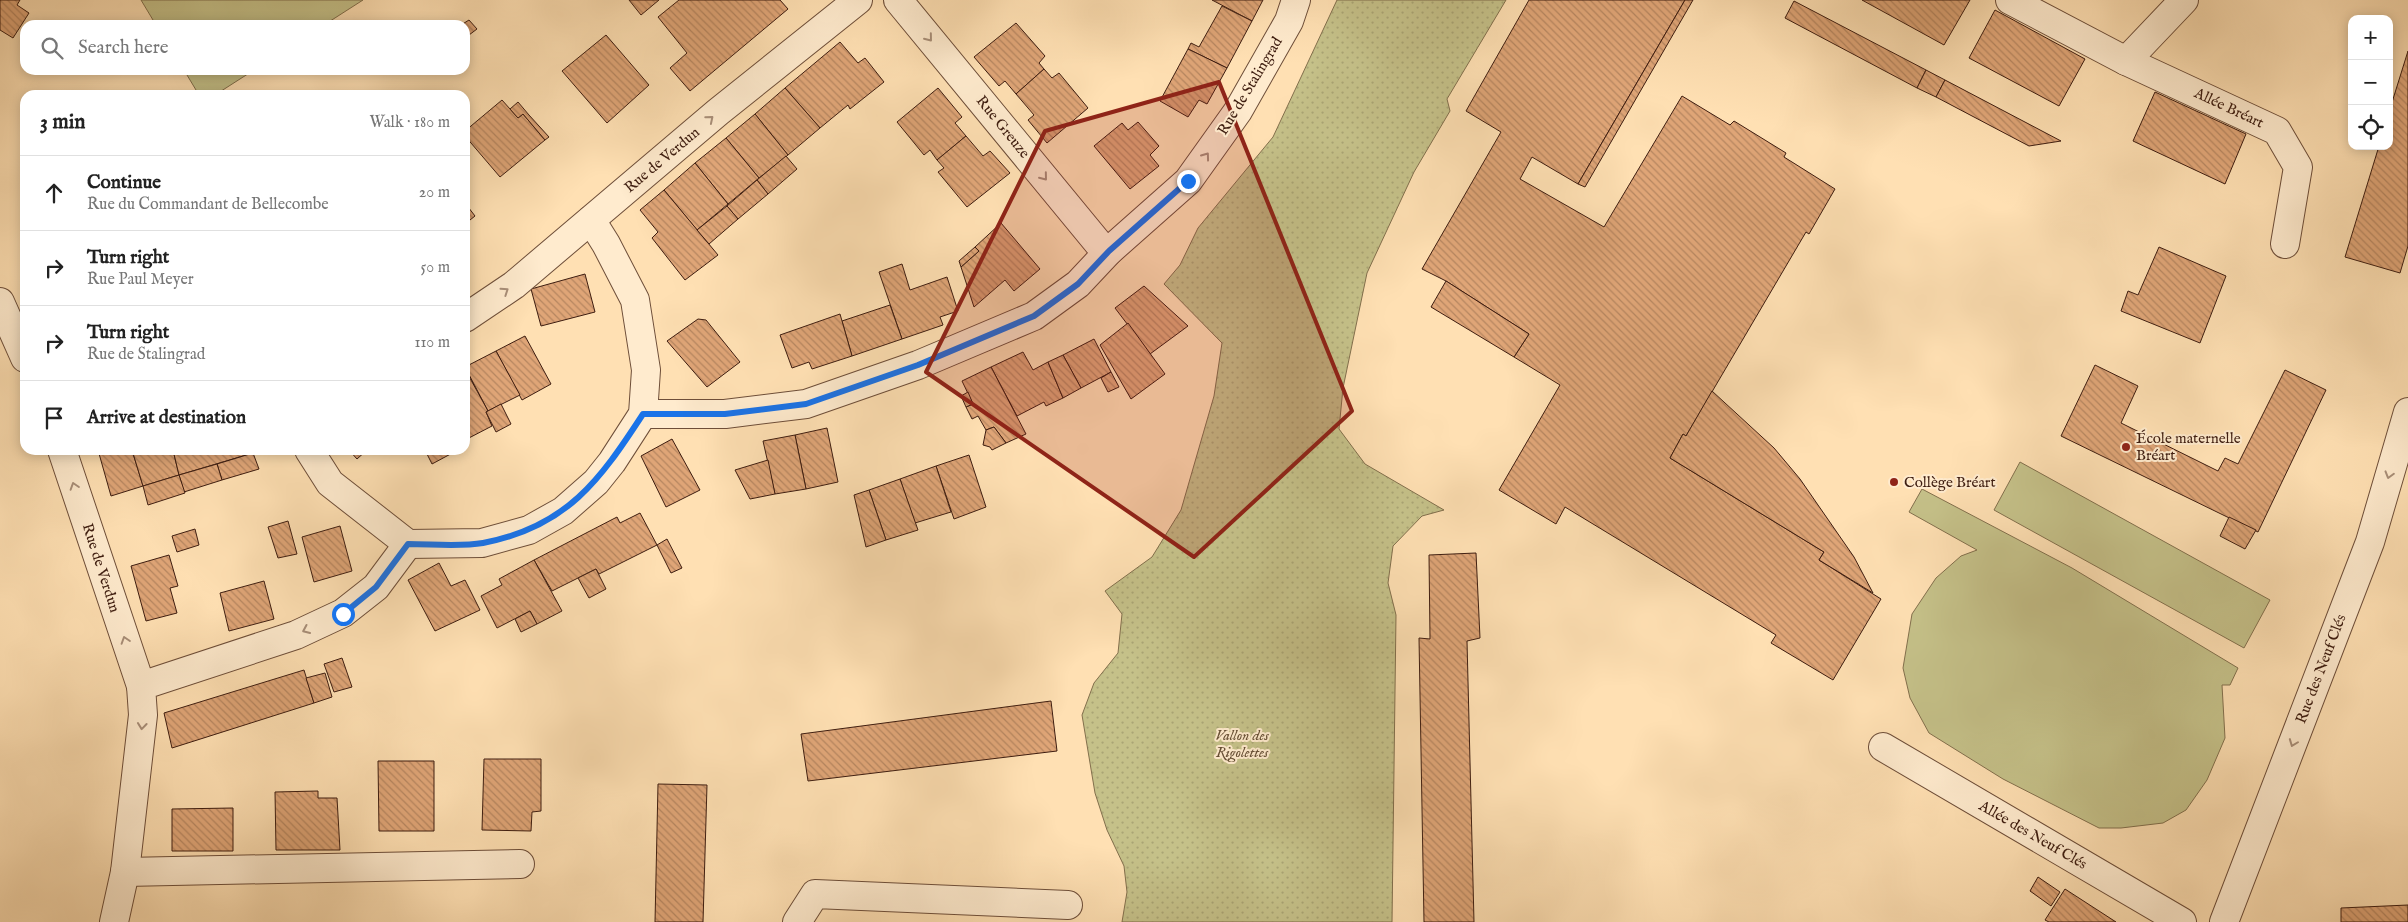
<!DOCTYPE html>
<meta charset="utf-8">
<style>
:root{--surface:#fff;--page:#f2f2f2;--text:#222;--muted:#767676;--line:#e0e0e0}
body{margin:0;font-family:"IM FELL English",serif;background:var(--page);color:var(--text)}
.controls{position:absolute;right:15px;top:15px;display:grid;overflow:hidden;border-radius:10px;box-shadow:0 2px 12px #0003}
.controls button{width:45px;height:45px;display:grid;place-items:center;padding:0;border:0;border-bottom:1px solid var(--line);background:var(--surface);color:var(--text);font:25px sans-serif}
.stop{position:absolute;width:15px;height:15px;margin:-11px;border:4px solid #1a73e8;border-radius:50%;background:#fff}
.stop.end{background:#1a73e8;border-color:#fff;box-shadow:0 1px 5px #0008}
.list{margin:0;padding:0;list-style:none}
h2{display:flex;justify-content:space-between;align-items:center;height:65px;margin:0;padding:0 20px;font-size:21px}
h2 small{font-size:16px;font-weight:400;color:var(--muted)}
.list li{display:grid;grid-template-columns:32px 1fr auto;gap:15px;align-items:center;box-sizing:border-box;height:75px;padding:0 20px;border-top:1px solid var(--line)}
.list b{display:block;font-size:19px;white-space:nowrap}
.list p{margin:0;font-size:16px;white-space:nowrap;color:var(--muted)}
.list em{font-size:16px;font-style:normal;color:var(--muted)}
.icon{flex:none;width:28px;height:28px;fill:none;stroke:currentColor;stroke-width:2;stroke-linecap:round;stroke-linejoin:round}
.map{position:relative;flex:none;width:2408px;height:922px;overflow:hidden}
.search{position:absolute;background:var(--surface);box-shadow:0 2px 12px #0003;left:20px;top:20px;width:450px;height:55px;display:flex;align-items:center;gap:12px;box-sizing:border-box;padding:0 18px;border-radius:15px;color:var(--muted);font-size:19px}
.panel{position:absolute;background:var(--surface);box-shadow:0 2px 12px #0003;left:20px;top:90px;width:450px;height:365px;border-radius:15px}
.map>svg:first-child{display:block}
.park{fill:url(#park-dots);stroke:#826f4c}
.pitch{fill:#c5c189;stroke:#826f4c}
.building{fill:url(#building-back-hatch);stroke:#3e1d10}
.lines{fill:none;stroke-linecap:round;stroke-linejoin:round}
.minor-casing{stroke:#6e4e39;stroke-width:30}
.minor{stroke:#ffebce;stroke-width:28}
.oneway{stroke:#a88e78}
.route{stroke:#1a73e8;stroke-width:6}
.marked{fill:#8f2418;fill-opacity:0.2;stroke:#8f2418;stroke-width:4;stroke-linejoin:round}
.poi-dot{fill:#8f2418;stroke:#ffebce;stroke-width:2}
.labels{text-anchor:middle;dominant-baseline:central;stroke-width:4;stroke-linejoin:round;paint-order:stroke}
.street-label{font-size:15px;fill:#3e1d10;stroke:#ffebce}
.poi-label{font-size:15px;fill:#3e1d10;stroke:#ffebce;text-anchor:start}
.park-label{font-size:15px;font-style:italic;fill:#664e34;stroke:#ffebce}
</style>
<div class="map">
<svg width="2408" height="922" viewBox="0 0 2408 922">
<defs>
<pattern id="park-dots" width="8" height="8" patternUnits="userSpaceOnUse" patternTransform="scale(1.25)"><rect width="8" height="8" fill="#c5c189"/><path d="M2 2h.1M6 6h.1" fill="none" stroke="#aaa575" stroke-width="1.8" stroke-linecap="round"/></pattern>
<pattern id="building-back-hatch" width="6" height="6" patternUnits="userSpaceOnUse" patternTransform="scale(1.25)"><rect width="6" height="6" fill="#dfa577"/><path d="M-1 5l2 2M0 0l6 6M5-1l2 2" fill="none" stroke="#b68660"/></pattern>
</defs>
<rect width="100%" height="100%" fill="#ffe0b3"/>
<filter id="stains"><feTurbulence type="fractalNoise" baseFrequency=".004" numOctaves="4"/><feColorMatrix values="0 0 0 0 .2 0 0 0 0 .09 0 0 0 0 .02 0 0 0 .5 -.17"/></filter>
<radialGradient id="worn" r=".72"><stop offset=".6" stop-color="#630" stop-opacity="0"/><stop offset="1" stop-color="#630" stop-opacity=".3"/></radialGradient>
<polygon class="park" points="1337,0 1506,0 1447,99 1450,111 1414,172 1367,273 1343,388 1339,429 1365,464 1444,510 1422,516 1393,546 1388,583 1396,615 1392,922 1122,922 1127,892 1124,866 1107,830 1095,793 1082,715 1094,683 1118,653 1122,614 1105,591 1152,557 1181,510 1214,396 1222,343 1164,284 1180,265 1198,228 1273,137"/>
<g class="pitch">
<polygon points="141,0 363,0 324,25 156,25"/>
<polygon points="184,70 254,70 215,95 199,95"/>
<polygon points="2020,462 2270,600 2244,648 1994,510"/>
<polygon points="1922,489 2072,568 2238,668 2230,685 2222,685 2225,738 2207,780 2186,810 2163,823 2121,828 2099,828 2003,779 1929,733 1910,698 1903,668 1912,614 1936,578 1961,556 1977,550 1909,512"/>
</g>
<g class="building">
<polygon points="0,0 20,0 17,5 29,13 13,38 0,30"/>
<polygon points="629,0 659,0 641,15"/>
<polygon points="679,0 780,0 788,9 690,91 670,68 687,53 658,17"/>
<polygon points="1212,0 1263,0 1252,21"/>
<polygon points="1529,0 1685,0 1578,184 1532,157 1520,179 1604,227 1682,96 1730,125 1734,121 1786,153 1784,157 1835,189 1809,234 1806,232 1686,436 1683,434 1670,458 1824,552 1819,560 1881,599 1833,680 1771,643 1776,635 1565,507 1556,524 1499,490 1560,385 1514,357 1529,334 1446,281 1422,269 1501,132 1466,111"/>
<polygon points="1685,0 1693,0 1585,187 1578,184"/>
<polygon points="1862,0 1970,0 1944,45"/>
<polygon points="1794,1 1926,70 1917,88 1785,18"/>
<polygon points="1222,6 1252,21 1227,68 1188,49 1191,43 1199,47"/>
<polygon points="1995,10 2085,59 2059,106 1969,58"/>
<polygon points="469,20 477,29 465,38 465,25 461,25"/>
<polygon points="1016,23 1045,56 1039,63 1044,69 1016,94 1005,81 999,86 974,57"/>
<polygon points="606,35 649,85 607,123 562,71"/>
<polygon points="840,42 858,63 865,58 884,82 850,109 848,105 820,128 785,88"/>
<polygon points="1188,49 1227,68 1207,104 1199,100 1188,117 1160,101"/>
<polygon points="2408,51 2408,246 2400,273 2345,257 2379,146 2389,146 2389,112"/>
<polygon points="1044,69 1052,78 1059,73 1088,108 1047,143 1028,120 1034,115 1016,94"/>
<polygon points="1926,70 1945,80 1936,97 1917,88"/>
<polygon points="1945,80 2061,141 2029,146 1936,97"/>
<polygon points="785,88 820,128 788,155 755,114"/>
<polygon points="938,88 962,117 955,123 966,136 937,160 930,150 924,155 897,122"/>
<polygon points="2155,92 2246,134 2225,184 2133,141"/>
<polygon points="502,100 518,118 523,114 545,140 500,177 465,136 465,131"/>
<polygon points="518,102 529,115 549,137 545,140 523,114 518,118 510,109"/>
<polygon points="755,114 788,155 759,178 726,138"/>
<polygon points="1138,122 1159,146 1150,155 1159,166 1130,189 1094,146 1122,123 1128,130"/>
<polygon points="966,136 983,156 990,151 1010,173 967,207 938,172 944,168 937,160"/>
<polygon points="726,138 759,178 728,204 695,163"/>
<polygon points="786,156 797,169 768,194 757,180"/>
<polygon points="695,163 728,204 697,230 664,190"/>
<polygon points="757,180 768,194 738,219 727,206"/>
<polygon points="664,190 718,255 685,280 652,238 658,232 640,210"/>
<polygon points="465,203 475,216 465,224"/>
<polygon points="727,206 738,219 709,244 697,230"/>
<polygon points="1001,223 1040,269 1014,291 1005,280 974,307 961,267 979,251 975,247"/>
<polygon points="975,247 979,251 961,267 959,261"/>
<polygon points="2159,247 2226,276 2200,343 2121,311 2128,291 2138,295"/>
<polygon points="902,264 910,290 947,277 958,311 940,317 943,325 902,339 879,272"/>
<polygon points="585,274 595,312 541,326 531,289"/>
<polygon points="1446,281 1529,334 1514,357 1431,307"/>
<polygon points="1144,286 1188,326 1150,354 1115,308"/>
<polygon points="890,305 902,339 852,356 842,321"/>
<polygon points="840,314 852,356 812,369 809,362 792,368 780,335"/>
<polygon points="698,319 706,320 740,362 707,387 667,341"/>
<polygon points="1128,323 1165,374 1131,399 1100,345"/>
<polygon points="525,336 551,384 522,400 496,351"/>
<polygon points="1094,339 1111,372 1081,388 1063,355"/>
<polygon points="496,351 520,395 488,411 465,367"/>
<polygon points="1023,352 1033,370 1048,362 1063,398 1046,406 1044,402 1017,416 991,367"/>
<polygon points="1063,355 1081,388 1063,398 1048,362"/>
<polygon points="2095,365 2138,386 2121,423 2218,471 2225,458 2238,464 2285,370 2326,390 2258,532 2061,436"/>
<polygon points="991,367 1026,434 1006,443 994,427 986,430 978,416 972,419 966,407 973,404 962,381"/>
<polygon points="465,369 488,411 486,412 492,426 465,440"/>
<polygon points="1111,372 1119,387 1108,392 1101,378"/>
<polygon points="1712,391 1774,448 1800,479 1854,557 1873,593 1819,560 1824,552 1670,458 1683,434 1686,436"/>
<polygon points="968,392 973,404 966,407 961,396"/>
<polygon points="501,404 511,424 496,432 486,412"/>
<polygon points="994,427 1006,443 992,450 990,447 983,445 986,430"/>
<polygon points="827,428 838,482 806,489 795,435"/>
<polygon points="795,435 806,489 775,494 763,441"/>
<polygon points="672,439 700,490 666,507 641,456"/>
<polygon points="98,450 132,450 143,486 111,496"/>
<polygon points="132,450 173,450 179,475 143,486"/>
<polygon points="173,450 252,450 253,453 179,475"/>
<polygon points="349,450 367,450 357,459"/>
<polygon points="425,450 458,450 432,464"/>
<polygon points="253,453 259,469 222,480 217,464"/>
<polygon points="969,455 986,507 954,519 936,466"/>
<polygon points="768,460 775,494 750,499 735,470"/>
<polygon points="217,464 222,480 184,492 179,475"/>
<polygon points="936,466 951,512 915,523 900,479"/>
<polygon points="179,475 185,493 148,505 143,486"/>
<polygon points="900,479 918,530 886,540 869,490"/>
<polygon points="869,490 886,540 866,547 854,495"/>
<polygon points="640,513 657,545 599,574 596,569 552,591 534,560 617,517 620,523"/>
<polygon points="2229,517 2256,530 2245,549 2220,536"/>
<polygon points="288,521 297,554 278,558 268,527"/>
<polygon points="340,526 352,571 314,582 302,537"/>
<polygon points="195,529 199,545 177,552 172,536"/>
<polygon points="667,539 682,568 671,573 657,545"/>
<polygon points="1476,553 1480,638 1467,641 1474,922 1424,922 1419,638 1430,639 1429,555"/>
<polygon points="169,555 178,586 170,588 177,613 146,621 131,566"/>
<polygon points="534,560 562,611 537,624 530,611 497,628 481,596 502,585 499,579"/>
<polygon points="439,563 451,586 465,580 480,610 435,631 408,580"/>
<polygon points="596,569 606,589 589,598 578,578"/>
<polygon points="264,581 274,619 229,631 220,593"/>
<polygon points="530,611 537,624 521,632 515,619"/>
<polygon points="342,658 352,687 334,692 324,664"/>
<polygon points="304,670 314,703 172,748 164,713"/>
<polygon points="325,673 332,697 314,703 306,678"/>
<polygon points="1051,701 1057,751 808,781 801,734"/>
<polygon points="484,759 541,759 541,811 532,812 531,831 482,830"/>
<polygon points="378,761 434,761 434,831 379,831"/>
<polygon points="658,784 707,785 703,922 655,922"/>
<polygon points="318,791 318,798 337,798 340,850 276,850 275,792"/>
<polygon points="233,808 233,851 172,851 172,809"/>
<polygon points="2038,877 2060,892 2051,906 2030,891"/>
<polygon points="2065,889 2116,922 2049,922 2045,920"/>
<polygon points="2408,905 2408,922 2341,922 2341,908"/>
</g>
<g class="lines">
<g class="minor-casing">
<g id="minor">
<polyline points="898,0 1098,243 1109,251"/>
<polyline points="2010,0 2126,61 2277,131 2298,167 2285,244"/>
<polyline points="2126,61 2184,0"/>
<polyline points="0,302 25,358"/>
<polyline points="465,318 514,285 718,112 858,0"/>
<polyline points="643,414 725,414 806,404 918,365 1034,316 1078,284 1109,251 1188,181 1238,111 1289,21 1296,0"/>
<polyline points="62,450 141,686"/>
<polyline points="309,450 330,483 408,544 482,543 529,530 563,511 596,482 612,462 643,414 646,370 635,300 606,244 591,220"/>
<polyline points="1883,747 2182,922"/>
<polyline points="125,872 520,864"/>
<polyline points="114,922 125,872 143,715 141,686 296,635 343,613 376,587 408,544"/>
<polyline points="797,922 815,894 1068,905"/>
<polyline points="2224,922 2370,542 2408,412"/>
</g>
</g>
<use href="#minor" class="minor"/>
</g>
<defs><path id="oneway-chevron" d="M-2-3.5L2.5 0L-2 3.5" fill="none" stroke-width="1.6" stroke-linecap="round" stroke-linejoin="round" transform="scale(1.25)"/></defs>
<g class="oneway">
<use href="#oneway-chevron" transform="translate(929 38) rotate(51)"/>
<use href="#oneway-chevron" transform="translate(710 119) rotate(-40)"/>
<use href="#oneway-chevron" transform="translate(1206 156) rotate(-54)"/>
<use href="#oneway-chevron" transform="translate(1044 177) rotate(51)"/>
<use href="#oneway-chevron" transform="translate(505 291) rotate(-34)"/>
<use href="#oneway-chevron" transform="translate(2389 475) rotate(106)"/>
<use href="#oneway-chevron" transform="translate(74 486) rotate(-108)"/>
<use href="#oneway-chevron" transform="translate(306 630) rotate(156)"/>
<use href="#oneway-chevron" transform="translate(125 640) rotate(-108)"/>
<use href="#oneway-chevron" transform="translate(142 726) rotate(96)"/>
<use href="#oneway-chevron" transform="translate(2293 743) rotate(111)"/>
</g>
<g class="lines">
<path class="route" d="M343,614l33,-27 32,-43c24,0 52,3 75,-1 84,-16 117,-63 160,-129h82l81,-10 112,-39 116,-49 44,-32 31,-33 79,-70"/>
</g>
<path class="marked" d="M1219,82l133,329 -158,146 -268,-185 119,-241z"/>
<g class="poi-dot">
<circle cx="2126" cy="447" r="5"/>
<circle cx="1894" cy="482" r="5"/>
</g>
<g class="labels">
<g class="street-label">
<text transform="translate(1250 86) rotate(-59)">Rue de Stalingrad</text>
<text transform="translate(2229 108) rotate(25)">Allée Bréart</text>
<text transform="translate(1003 127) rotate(51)">Rue Greuze</text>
<text transform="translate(662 160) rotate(-40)">Rue de Verdun</text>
<text transform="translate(101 568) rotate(72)">Rue de Verdun</text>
<text transform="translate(2321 669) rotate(-69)">Rue des Neuf Clés</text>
<text transform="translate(2033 835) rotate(30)">Allée des Neuf Clés</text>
</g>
<g class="poi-label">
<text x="2136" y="438">École maternelle<tspan x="2136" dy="17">Bréart</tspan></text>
<text x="1904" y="482">Collège Bréart</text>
</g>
<g class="park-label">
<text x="1242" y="735">Vallon des<tspan x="1242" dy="17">Rigolettes</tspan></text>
</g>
</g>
<rect width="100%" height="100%" filter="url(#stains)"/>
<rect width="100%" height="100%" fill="url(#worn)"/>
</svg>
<div class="controls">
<button>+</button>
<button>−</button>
<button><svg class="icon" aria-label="locate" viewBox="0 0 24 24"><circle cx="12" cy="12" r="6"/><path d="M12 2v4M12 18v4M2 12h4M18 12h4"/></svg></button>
</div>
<div class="stop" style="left:343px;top:614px"></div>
<div class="stop end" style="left:1188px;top:181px"></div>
<div class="search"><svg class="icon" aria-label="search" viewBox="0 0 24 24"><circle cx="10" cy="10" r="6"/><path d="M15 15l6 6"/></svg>Search here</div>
<section class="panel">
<h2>3 min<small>Walk · 180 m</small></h2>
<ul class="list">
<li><svg class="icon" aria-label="ahead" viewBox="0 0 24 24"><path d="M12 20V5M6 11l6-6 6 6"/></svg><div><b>Continue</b><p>Rue du Commandant de Bellecombe</p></div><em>20 m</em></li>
<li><svg class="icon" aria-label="right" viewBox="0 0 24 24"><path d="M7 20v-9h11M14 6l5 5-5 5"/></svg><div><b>Turn right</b><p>Rue Paul Meyer</p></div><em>50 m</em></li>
<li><svg class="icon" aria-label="right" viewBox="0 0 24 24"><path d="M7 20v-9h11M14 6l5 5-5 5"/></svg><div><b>Turn right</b><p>Rue de Stalingrad</p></div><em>110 m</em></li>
<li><svg class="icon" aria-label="arrive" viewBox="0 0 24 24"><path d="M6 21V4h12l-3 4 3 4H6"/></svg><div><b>Arrive at destination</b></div></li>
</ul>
</section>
</div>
